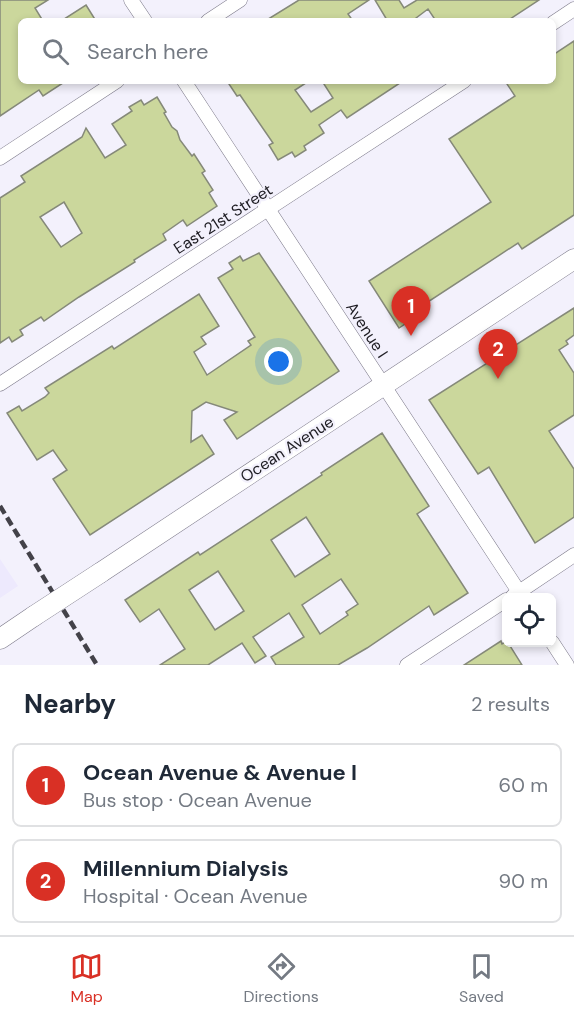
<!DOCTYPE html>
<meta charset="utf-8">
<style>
:root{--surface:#fff;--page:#f6f6f7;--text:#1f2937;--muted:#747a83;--line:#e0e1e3;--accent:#d93025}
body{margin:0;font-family:"DM Sans",sans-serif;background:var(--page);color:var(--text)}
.controls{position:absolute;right:18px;bottom:18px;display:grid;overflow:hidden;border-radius:9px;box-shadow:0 3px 9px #0003}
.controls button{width:54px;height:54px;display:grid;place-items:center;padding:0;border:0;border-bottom:2px solid var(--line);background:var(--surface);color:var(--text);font:30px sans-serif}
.you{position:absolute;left:279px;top:362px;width:21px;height:21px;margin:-15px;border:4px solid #fff;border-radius:50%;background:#1a73e8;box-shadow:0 0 0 9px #1a73e833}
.badge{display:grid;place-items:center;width:39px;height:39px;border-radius:50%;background:var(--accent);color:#fff;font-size:20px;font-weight:700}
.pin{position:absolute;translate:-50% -50px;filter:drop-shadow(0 2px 3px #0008)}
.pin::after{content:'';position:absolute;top:32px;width:21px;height:18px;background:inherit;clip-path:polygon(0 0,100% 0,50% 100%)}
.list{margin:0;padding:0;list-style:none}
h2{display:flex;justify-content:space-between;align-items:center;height:78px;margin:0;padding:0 24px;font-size:26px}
h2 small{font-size:20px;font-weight:400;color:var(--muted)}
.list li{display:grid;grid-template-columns:39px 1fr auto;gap:18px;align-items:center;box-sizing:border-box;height:84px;margin:0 12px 12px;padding:0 12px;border:2px solid var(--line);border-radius:9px}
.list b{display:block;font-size:22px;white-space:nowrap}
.list p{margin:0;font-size:20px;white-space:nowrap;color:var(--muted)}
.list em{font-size:20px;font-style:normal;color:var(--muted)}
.icon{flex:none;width:33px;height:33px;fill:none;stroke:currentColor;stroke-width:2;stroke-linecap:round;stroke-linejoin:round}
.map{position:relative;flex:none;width:574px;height:665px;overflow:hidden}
.search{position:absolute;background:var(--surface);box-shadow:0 3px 9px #0003;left:18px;right:18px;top:18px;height:66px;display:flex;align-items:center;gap:15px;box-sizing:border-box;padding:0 21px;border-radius:9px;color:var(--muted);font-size:22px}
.sheet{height:270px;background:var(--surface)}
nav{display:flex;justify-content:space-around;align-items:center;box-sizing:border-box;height:84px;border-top:2px solid var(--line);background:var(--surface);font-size:16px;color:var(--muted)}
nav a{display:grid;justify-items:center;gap:3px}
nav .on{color:var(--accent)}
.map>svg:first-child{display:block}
.built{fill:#ede9fd}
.building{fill:#cbd79c;stroke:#858979;stroke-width:1.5;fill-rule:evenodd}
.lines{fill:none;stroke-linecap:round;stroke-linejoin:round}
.street-casing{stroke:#7c7989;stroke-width:15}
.secondary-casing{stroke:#7c7989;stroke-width:21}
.street{stroke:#fff;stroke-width:14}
.secondary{stroke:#fff;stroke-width:20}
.rail{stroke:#434249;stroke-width:4.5;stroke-dasharray:9 4.5;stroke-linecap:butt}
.secondary-bridge-casing{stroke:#7c7989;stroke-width:21;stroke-linecap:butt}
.secondary-bridge{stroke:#fff;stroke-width:20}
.labels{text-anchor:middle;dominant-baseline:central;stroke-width:4.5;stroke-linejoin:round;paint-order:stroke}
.street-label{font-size:16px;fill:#1d1c22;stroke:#f3f1fc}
</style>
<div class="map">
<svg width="574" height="665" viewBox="0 0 574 665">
<rect width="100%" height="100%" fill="#f3f1fc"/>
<polygon class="built" points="0,559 18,586 0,598"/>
<g class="building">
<polygon points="0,0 48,0 35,8 43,21 21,21 21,81 66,81 43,96 39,90 0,116"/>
<polygon points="299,0 369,0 348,14 353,21 265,21"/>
<polygon points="375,0 399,0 404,8 417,0 539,0 507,21 436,21 428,9 412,21 385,21 387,20"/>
<polygon points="86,5 96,21 61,21"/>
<polygon points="574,41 574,215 522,249 518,243 417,309 420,314 399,328 369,281 491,202 449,139 515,96 505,81 553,81 553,55"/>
<polygon points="227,81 309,81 295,90 311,112 333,98 322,81 403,81 347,118 341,110 319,125 324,133 304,146 306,150 295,157 292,152 278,160 269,145 273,143 240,95 237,96"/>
<path d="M157,97l9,15 -2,1 8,14 5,4 3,9 12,16 2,-2 11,17 -3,2 11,17 -4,3 8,13 -30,20 -4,-6 -20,14 3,6 -32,20 1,2 -56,35 -35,24 -3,-4 -21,13 3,5 -11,7 -3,-5 -9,6v-145l25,-16 -4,-6 61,-39 4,-9 19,30 21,-13 -14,-21 20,-13 -3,-4 12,-7 3,5zM64,202l18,31 -21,14 -21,-30z"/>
<polygon points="259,253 339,371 237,439 224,420 237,412 206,402 192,411 191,442 202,435 214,454 90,535 53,479 67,470 53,450 37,460 7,413 19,406 22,411 45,397 49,393 45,388 112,346 114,349 199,294 219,326 201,337 206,344 194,352 207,375 251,345 248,341 255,337 218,278 233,269 229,263 240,256 243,261"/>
<polygon points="574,308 574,335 566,341 568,344 559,350 574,373 574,415 549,431 574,469 574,517 535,543 489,467 478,474 429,400"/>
<path d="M382,433l47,73 -12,8 51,79 -34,22 -5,-9 -62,42 -29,17h-62l-5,-8 33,-20 -15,-24 -36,24 13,19 -11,7 -13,-20 -34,22h-48l25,-16 -26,-40 -19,13 -15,-22 73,-48 2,3 122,-80 -1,-2zM306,517l24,37 -35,23 -24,-37zM218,571l26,40 -29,19 -26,-40zM341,579l17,25 -12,8 2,3 -28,19 -18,-29z"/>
<polygon points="501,641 502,644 507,641 522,665 464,665"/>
</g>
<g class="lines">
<g class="street-casing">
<g id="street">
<polyline points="131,0 145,21"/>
<polyline points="208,21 240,0"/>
<polyline points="553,23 574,9"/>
<polyline points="184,81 523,598"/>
<polyline points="0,158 117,81"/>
<polyline points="0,384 464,81"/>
<polyline points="513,596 574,555"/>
<polyline points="552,642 567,665"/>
<polyline points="407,665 506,600"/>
</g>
</g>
<g class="secondary-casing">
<g id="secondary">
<polyline points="100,573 574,259"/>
<polyline points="0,639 34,616"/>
</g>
</g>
<use href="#street" class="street"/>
<use href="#secondary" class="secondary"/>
<polyline class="rail" points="0,506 97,665"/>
<g class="secondary-bridge-casing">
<polyline id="secondary-bridge" points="34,616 100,573"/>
</g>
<use href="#secondary-bridge" class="secondary-bridge"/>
</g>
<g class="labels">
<g class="street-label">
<text transform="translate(223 219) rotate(-33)">East 21st Street</text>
<text transform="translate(367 330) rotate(57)">Avenue I</text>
<text transform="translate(287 449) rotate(-33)">Ocean Avenue</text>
</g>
</g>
</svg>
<div class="controls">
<button><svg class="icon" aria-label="locate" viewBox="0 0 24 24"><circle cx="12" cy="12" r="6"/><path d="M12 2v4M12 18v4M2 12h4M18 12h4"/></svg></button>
</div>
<div class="you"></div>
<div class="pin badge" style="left:411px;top:336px">1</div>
<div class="pin badge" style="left:498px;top:379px">2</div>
<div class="search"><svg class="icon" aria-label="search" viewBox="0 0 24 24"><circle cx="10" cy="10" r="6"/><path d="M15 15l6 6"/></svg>Search here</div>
</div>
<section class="sheet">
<h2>Nearby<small>2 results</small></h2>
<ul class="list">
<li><span class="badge">1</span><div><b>Ocean Avenue &amp; Avenue I</b><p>Bus stop · Ocean Avenue</p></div><em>60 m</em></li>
<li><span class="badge">2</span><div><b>Millennium Dialysis</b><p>Hospital · Ocean Avenue</p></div><em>90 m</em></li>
</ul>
</section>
<nav>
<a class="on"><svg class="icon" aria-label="map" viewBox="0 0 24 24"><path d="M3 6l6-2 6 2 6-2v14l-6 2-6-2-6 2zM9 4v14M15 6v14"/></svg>Map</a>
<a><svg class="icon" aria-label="directions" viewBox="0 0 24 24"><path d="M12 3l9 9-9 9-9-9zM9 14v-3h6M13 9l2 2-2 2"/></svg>Directions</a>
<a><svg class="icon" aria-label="saved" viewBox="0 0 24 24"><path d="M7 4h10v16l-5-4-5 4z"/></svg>Saved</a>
</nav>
